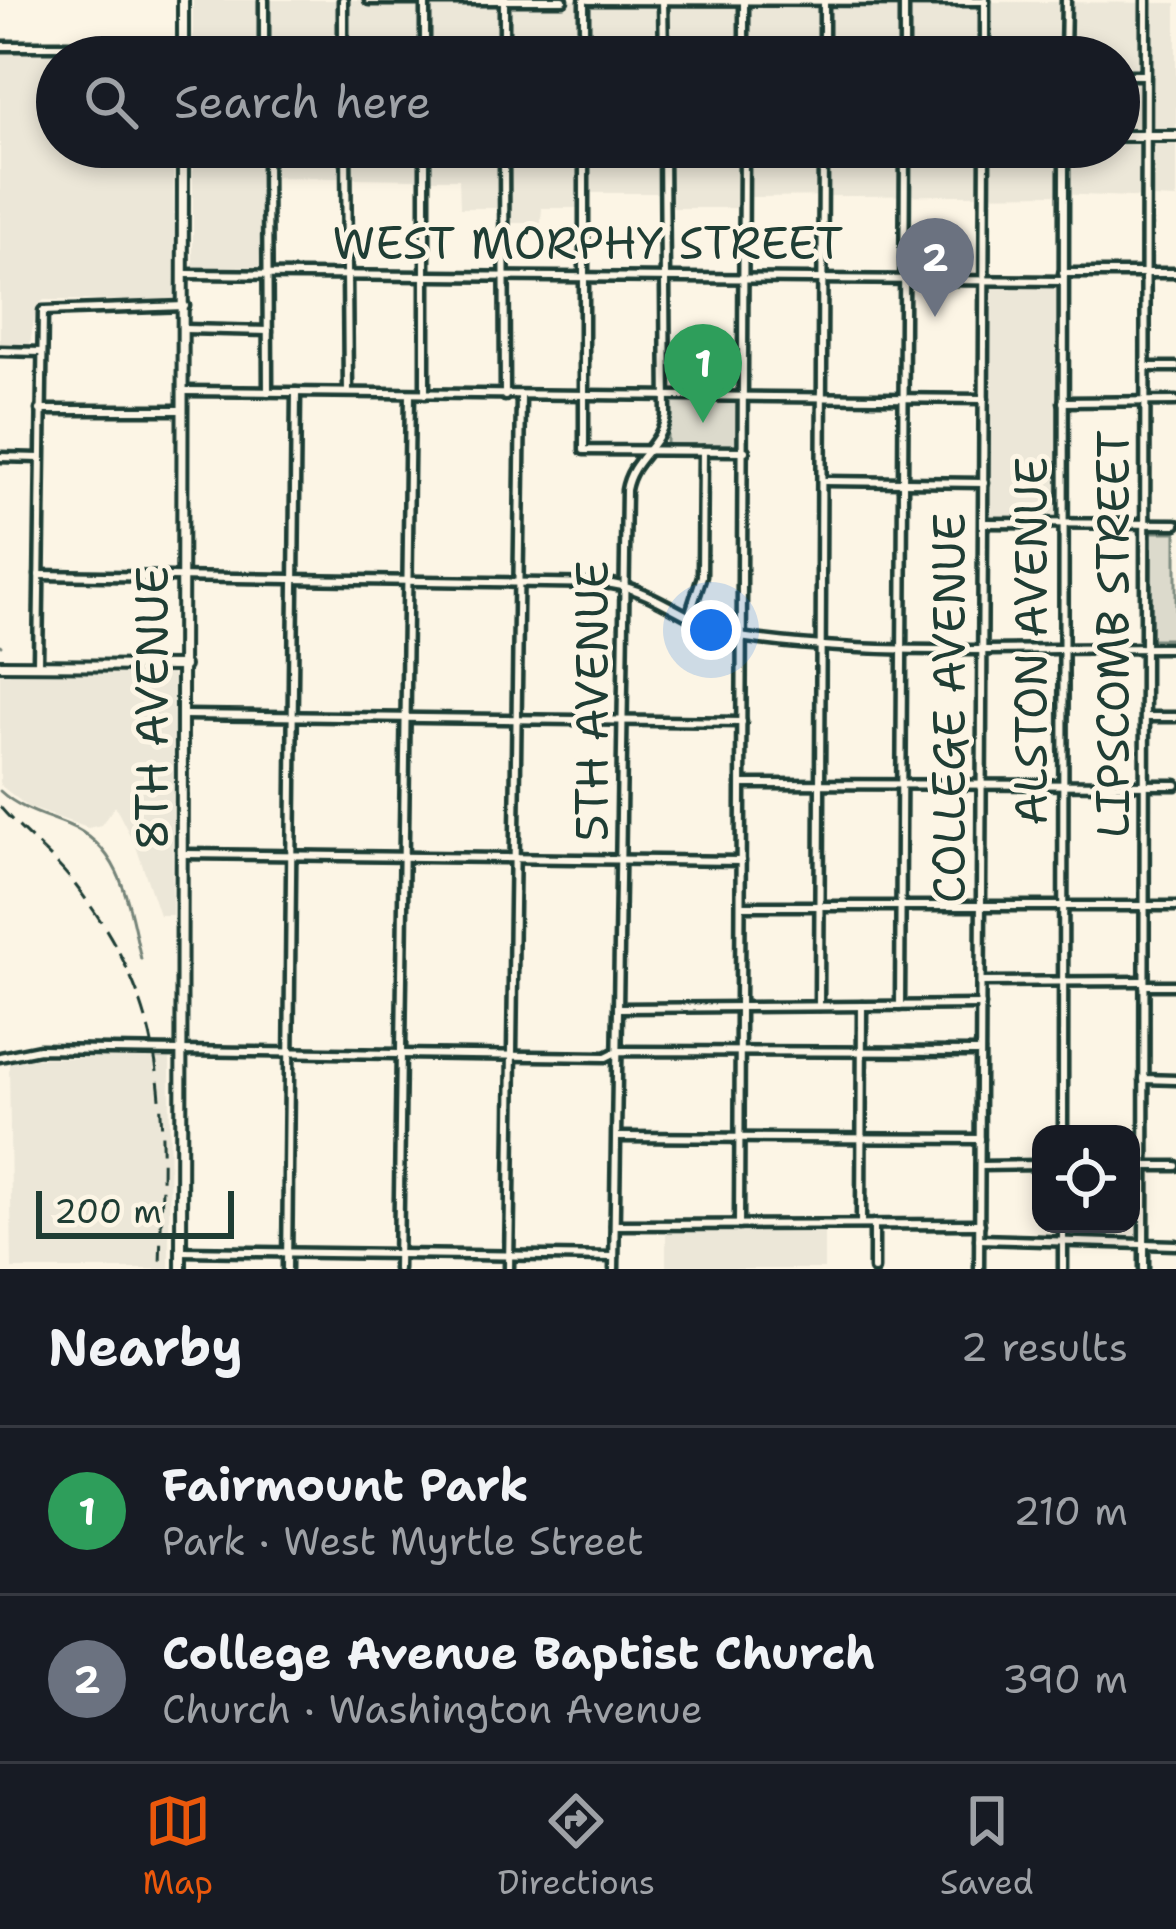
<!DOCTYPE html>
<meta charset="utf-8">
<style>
:root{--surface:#171b24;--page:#20242c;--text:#f1f3f6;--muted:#9ea1a6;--line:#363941;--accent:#ea580c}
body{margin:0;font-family:"Shantell Sans",sans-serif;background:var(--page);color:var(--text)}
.controls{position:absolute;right:36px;bottom:36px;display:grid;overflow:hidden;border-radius:24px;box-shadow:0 6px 18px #0003}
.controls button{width:108px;height:108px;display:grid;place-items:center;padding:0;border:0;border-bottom:3px solid var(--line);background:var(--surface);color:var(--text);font:60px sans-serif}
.scale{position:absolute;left:36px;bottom:30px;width:198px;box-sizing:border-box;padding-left:12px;border:6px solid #1f3d34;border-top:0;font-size:33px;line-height:42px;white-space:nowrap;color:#1f3d34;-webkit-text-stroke:9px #fcf5e5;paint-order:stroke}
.you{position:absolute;left:711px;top:630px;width:42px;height:42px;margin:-30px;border:9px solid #fff;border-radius:50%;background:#1a73e8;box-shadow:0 0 0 18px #1a73e833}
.badge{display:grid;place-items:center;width:78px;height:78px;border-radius:50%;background:var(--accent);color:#fff;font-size:39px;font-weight:700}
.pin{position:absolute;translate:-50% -99px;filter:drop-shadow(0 3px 6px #0008)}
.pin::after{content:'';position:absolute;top:63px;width:42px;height:36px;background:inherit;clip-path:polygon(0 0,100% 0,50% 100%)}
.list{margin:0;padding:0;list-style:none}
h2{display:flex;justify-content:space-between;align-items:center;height:156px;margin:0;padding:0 48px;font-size:51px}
h2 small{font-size:39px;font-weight:400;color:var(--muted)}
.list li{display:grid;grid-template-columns:78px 1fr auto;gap:36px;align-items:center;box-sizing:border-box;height:168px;padding:0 48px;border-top:3px solid var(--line)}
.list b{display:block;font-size:45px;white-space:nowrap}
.list p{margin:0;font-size:39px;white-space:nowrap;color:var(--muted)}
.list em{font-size:39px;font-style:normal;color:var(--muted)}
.icon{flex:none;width:66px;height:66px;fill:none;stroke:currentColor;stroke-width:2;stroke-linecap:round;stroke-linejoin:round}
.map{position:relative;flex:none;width:1176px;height:1269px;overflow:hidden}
.search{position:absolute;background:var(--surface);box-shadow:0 6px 18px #0003;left:36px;right:36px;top:36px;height:132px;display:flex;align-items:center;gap:30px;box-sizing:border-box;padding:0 42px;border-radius:66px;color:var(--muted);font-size:45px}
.sheet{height:492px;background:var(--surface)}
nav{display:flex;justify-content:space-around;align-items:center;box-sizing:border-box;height:168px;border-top:3px solid var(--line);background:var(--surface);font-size:33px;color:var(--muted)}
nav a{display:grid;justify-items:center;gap:6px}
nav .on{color:var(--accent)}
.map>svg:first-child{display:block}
.built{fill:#ece7d8}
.green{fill:#dcdacc;stroke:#7e8c80;stroke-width:3}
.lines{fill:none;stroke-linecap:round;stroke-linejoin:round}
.stream{stroke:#758479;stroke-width:3}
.minor-casing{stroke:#1f3d34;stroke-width:15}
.tertiary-casing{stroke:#1f3d34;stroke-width:16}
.secondary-casing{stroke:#1f3d34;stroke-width:16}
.minor{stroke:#fcf5e5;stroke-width:6}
.tertiary{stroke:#fcf5e5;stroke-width:8}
.secondary{stroke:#fcf5e5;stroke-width:8}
.rail{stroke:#1f3d34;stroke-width:3;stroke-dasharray:18 9;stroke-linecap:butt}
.labels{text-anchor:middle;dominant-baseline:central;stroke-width:10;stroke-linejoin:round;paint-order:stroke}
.street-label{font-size:45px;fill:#1f3d34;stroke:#fcf5e5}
</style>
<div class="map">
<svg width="1176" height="1269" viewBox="0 0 1176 1269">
<rect width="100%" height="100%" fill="#fcf5e5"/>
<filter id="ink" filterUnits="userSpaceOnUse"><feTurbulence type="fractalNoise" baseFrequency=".00833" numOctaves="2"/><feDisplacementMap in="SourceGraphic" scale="24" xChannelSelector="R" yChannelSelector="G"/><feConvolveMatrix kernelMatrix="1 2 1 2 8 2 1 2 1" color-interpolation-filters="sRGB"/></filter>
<g filter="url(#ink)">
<g class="built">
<rect x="193" y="0" width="543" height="57"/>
<polygon points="749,0 1176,3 1176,199 1059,194 744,197 745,147 1119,147 1119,57 747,57"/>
<polygon points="0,51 172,53 57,57 57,147 173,147 175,301 44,300 36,307 30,345 0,345"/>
<polygon points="193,147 341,147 341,178 267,177 267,275 193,274"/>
<polygon points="349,147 418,147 419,179 349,178"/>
<polygon points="427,147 499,147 499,208 460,208 459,179 427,179"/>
<polygon points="507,147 578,147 578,208 542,208 541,223 507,223"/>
<rect x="587" y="147" width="72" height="46"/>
<rect x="668" y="147" width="68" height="61"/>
<polygon points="991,286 1059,286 1060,517 990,517"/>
<polygon points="80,666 169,671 174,677 172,915 159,915 137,849 115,806 101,825 88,828 28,807 0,785 0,671"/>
<polygon points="30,1058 170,1058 169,1269 12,1269 9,1063"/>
<rect x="666" y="1232" width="158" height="37"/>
</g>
<g class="green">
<rect x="667" y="399" width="72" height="47"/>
<rect x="1151" y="532" width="25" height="107"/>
</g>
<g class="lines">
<g class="stream">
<polyline points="0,645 1,646"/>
<path d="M0,791c19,18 44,24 68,34 55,22 61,82 73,134"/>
</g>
<g class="minor-casing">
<g id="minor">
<polyline points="369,0 563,0"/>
<polyline points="425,0 425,57"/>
<polyline points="584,0 584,57"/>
<polyline points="589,0 985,1"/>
<polyline points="663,0 664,57"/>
<polyline points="904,0 904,57"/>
<polyline points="0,46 183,46"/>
<polyline points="264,57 264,0"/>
<polyline points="343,57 343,0"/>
<polyline points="504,57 504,0"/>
<polyline points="744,57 744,1"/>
<polyline points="824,57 824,0"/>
<polyline points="985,57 985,0"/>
<polyline points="1065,57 1066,0"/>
<polyline points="1119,75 1145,75"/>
<polyline points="267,147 268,392"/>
<polyline points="346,147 348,392"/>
<polyline points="504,147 505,396"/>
<polyline points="584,147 584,450 745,451"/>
<polyline points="1063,273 1176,273"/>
<polyline points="185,274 1063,281"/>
<polyline points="185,329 268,331"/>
<polyline points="0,351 41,352"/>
<polyline points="1147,367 1176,367"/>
<polyline points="185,391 984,399"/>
<polyline points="425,394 425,147"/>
<polyline points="1063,402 1176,401"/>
<polyline points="40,410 182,410"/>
<polyline points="0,457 40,458"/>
<polyline points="825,481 984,483"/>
<polyline points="984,523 1176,524"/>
<path d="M39,575l573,9c49,8 87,48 135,54 140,20 287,9 429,10"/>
<polyline points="690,613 702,576 703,451"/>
<polyline points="38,663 43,311 185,306"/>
<polyline points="185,715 742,722"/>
<polyline points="1147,717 1176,717"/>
<polyline points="742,784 1176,785"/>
<polyline points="184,854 741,861"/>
<polyline points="742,906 1176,906"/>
<polyline points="981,982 1144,981"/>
<polyline points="1144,985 1176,985"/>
<polyline points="819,1006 823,147"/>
<polyline points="900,1006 905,147"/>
<polyline points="620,1008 981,1005"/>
<polyline points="0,1057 39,1049 606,1057 618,1051 980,1052"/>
<polyline points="1144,1079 1176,1080"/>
<polyline points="1063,1134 1064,147"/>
<polyline points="618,1137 980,1139"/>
<polyline points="980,1166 1041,1165"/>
<polyline points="1131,1166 1176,1166"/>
<polyline points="861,1224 862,1006"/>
<polyline points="615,1225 980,1224"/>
<polyline points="739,1225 744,147"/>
<polyline points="979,1239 1176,1245"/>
<polyline points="181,1251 614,1257"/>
<polyline points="287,1269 296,392"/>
<polyline points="398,1269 410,394"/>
<polyline points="509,1269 521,396"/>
<path d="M614,1269l12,-779c6,-33 34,-41 40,-74l-2,-269"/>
<polyline points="874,1269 874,1224"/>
<polyline points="979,1269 985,147"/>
<polyline points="1063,1269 1063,1224"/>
<polyline points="1144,1269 1146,0"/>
</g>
</g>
<g class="tertiary-casing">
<g id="tertiary">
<polyline points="1119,136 1176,136"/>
<polyline points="0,665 184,666"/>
</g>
</g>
<g class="secondary-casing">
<g id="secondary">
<polyline points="183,0 183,57"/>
<polyline points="181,1269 183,147"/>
</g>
</g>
<use href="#minor" class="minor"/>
<use href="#tertiary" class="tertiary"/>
<use href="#secondary" class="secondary"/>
<path class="rail" d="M0,807c24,28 54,50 76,79 100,130 87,230 84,383"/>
</g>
</g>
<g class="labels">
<g class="street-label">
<text x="588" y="243">WEST MORPHY STREET</text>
<text transform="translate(1113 634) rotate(-90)">LIPSCOMB STREET</text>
<text transform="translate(1031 641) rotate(-90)">ALSTON AVENUE</text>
<text transform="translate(592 701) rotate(-90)">5TH AVENUE</text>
<text transform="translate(152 708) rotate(-90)">8TH AVENUE</text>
<text transform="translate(949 708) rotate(-90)">COLLEGE AVENUE</text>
</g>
</g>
</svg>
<div class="controls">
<button><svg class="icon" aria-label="locate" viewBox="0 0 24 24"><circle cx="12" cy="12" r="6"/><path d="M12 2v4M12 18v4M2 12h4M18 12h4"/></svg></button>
</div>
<div class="scale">200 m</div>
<div class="you"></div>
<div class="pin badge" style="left:703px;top:423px;background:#2e9e5b">1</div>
<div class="pin badge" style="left:935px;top:317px;background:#6b7280">2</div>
<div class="search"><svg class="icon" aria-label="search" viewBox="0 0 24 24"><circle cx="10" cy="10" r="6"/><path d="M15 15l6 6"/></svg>Search here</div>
</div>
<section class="sheet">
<h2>Nearby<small>2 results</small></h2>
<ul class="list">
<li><span class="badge" style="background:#2e9e5b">1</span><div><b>Fairmount Park</b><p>Park · West Myrtle Street</p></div><em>210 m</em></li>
<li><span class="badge" style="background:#6b7280">2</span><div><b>College Avenue Baptist Church</b><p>Church · Washington Avenue</p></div><em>390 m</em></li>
</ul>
</section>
<nav>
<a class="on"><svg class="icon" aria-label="map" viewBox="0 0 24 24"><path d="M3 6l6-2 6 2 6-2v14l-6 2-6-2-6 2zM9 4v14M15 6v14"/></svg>Map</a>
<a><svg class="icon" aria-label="directions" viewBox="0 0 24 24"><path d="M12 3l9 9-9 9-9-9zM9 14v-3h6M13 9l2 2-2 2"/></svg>Directions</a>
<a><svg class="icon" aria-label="saved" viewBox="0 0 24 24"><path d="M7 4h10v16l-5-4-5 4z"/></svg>Saved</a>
</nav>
